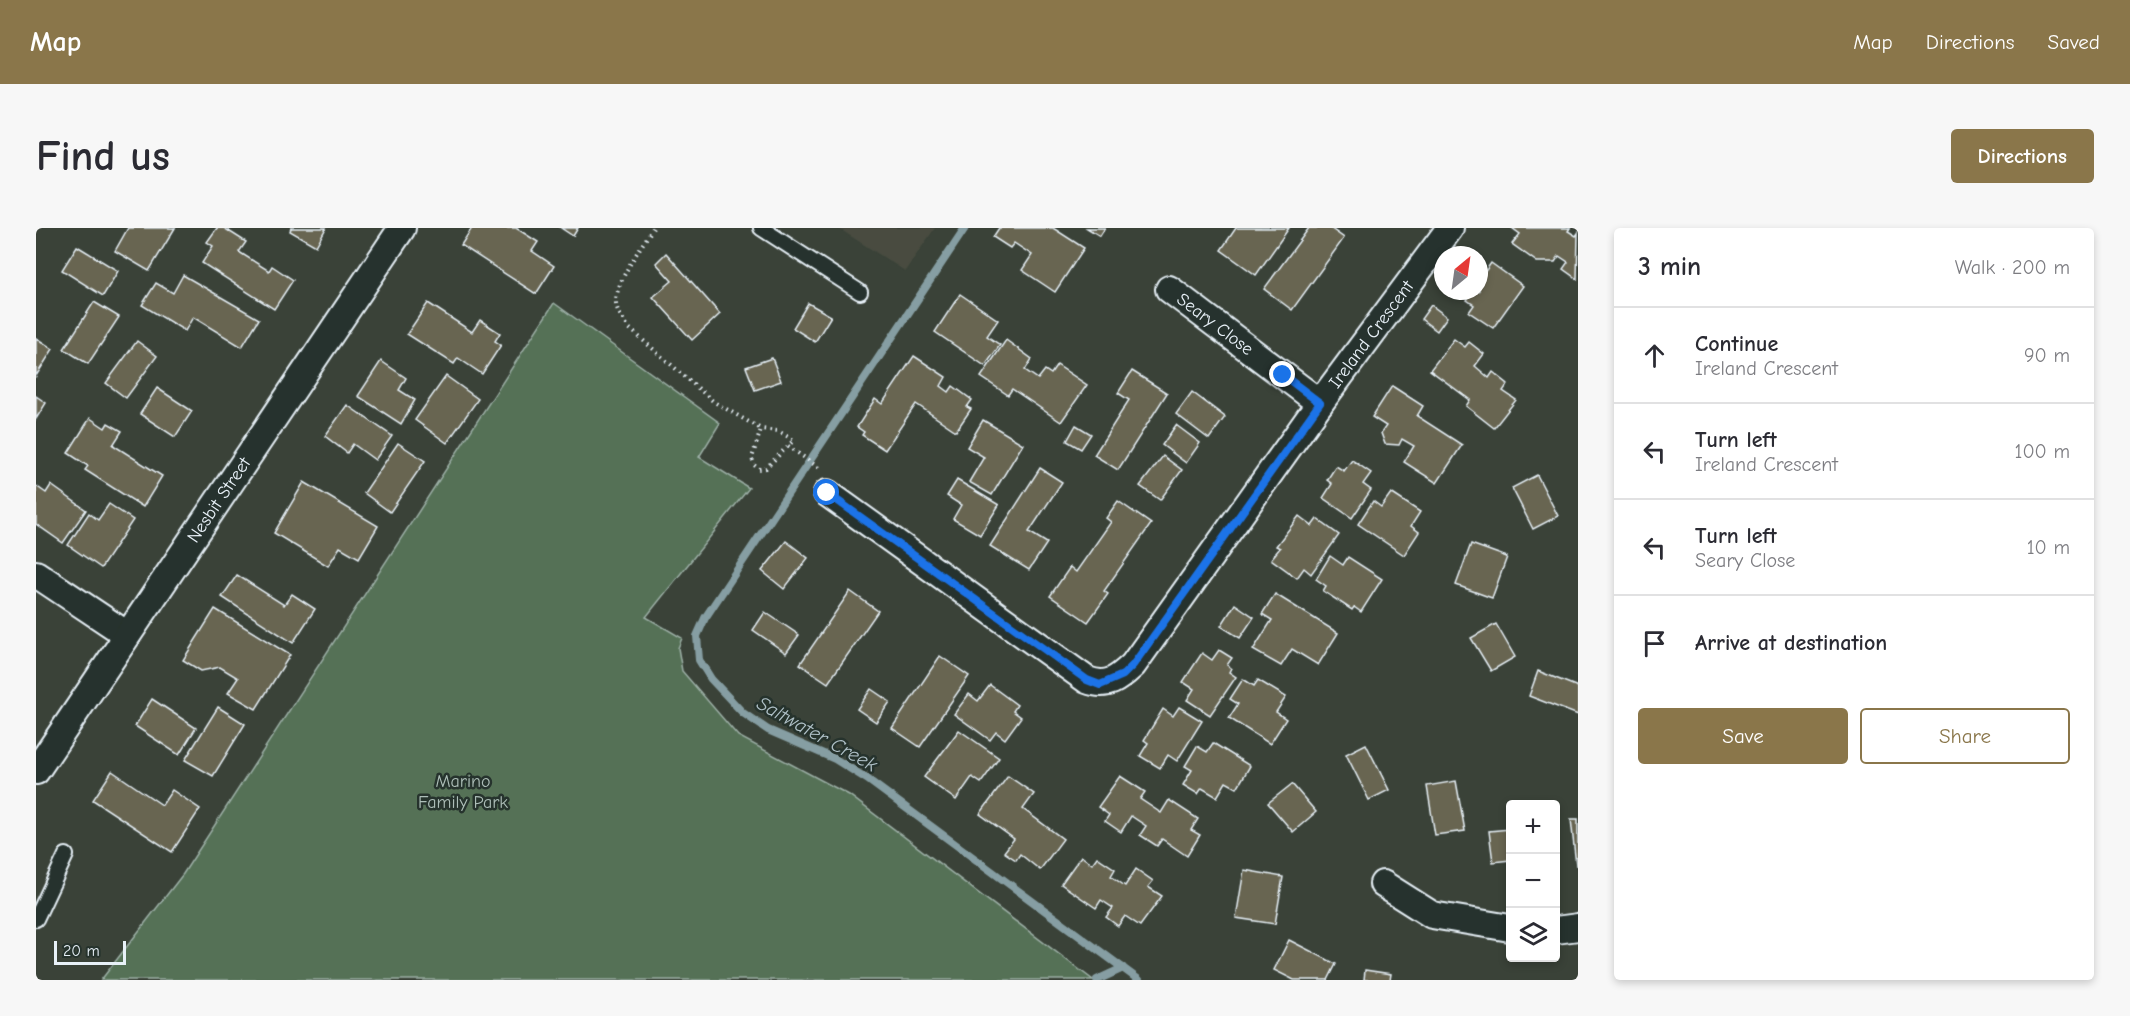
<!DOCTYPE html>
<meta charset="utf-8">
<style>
:root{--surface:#fff;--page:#f7f7f7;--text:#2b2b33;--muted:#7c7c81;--line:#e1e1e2;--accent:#8a764a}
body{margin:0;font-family:"Comic Neue",sans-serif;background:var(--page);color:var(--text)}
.controls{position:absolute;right:18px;bottom:18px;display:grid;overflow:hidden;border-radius:6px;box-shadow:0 3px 9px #0003}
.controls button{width:54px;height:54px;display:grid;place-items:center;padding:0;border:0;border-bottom:2px solid var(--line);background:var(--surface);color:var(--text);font:30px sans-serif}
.compass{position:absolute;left:1398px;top:18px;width:54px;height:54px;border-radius:50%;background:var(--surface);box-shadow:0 3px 9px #0003;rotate:29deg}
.scale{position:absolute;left:18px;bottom:15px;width:72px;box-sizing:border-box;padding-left:6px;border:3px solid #e8f1f8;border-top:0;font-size:16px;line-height:21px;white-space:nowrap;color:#e8f1f8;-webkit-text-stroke:4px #26332d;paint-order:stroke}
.stop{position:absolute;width:18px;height:18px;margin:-14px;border:4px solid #1a73e8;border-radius:50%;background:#fff}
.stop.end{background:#1a73e8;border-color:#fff;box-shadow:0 2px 6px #0008}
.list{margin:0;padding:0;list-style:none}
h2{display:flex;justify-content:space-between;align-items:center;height:78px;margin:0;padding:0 24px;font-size:26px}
h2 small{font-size:20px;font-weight:400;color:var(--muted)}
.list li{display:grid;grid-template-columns:39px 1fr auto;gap:18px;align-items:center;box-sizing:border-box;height:96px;padding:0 24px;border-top:2px solid var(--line)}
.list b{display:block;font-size:22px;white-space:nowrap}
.list p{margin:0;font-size:20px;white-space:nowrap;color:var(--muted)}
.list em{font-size:20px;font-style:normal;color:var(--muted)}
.actions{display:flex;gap:12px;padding:18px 24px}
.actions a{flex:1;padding:14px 0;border:2px solid var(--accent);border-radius:6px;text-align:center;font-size:21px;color:var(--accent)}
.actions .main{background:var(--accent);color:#fff}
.icon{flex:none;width:33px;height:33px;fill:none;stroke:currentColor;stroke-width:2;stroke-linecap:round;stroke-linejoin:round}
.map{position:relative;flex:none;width:1542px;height:752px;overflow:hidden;border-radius:6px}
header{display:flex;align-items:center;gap:36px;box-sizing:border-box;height:84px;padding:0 30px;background:var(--accent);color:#fff}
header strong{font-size:28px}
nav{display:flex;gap:33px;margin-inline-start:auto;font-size:21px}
.intro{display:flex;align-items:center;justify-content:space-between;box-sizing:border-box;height:144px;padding:0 36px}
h1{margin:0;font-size:42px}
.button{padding:15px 27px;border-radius:6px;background:var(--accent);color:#fff;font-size:21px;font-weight:700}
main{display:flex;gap:36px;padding:0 36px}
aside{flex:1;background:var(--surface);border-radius:6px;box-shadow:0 3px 9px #0003}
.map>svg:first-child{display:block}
.built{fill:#484c40}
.green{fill:#557157;stroke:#9eb1a8;stroke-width:1.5}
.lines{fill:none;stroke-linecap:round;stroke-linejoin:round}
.stream{stroke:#869ea3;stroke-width:8}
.building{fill:#676551;stroke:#e8f1f8;stroke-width:1.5}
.service-casing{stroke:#e8f1f8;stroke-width:18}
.minor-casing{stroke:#e8f1f8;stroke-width:30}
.path{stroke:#e8f1f8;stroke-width:4;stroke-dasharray:1.5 4.5;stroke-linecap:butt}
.service{stroke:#26332d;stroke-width:14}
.minor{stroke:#26332d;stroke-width:26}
.route{stroke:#1a73e8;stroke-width:8}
.labels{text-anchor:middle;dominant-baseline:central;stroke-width:5;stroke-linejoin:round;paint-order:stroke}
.street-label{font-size:18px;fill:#e8f1f8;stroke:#26332d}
.park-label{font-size:18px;fill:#adbeb8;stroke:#26332d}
.water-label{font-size:20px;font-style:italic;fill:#afc0c7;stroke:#26332d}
</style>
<header>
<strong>Map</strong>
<nav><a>Map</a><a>Directions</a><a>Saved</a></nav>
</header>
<div class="intro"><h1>Find us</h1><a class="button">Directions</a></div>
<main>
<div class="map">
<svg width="1542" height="752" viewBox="0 0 1542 752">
<rect width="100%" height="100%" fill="#3a4238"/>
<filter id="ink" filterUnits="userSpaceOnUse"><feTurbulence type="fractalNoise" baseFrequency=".0167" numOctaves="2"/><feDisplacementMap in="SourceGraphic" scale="12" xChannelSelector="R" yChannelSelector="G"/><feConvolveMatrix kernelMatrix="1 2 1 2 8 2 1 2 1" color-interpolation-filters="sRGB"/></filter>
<g filter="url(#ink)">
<polygon class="built" points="802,0 899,0 869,43"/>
<polygon class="green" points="518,75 684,195 663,229 713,260 610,389 646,410 642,420 646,443 702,508 813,567 1057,752 65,752 147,646"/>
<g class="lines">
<g class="stream">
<polyline points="929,0 669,390 661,408 663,432 675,451 707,485 732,502 799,531 831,551 1103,752"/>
<polyline points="1061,752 1087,740"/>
</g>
</g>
<g class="building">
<polygon points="92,0 139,0 113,43 79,23"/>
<polygon points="181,0 188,0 210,14 203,24 233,43 236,38 257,52 238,81 166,35 177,18 171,14"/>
<polygon points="255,0 290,0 280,18 254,3"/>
<polygon points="436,0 480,0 502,14 496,23 518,38 500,66 425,17"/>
<polygon points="525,0 542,0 537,8"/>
<polygon points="963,0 1017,0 1048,20 1019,64 986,42 996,27 978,15 974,20 957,9"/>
<polygon points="1051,0 1069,0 1064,8"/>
<polygon points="1200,0 1253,0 1220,47 1185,22"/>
<polygon points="1273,0 1294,0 1308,10 1256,82 1228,61"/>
<polygon points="1476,0 1534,0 1532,3 1540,8 1542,5 1541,51 1527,41 1532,34 1523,28 1519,34 1501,34 1476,16 1484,6"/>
<polygon points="41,18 82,43 67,68 26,42"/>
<polygon points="630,25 684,86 656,112 617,69 636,53 620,35"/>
<polygon points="1455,35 1487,58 1457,100 1433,84 1438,77 1431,72 1437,63 1443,63 1443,52"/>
<polygon points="147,47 223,91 206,119 157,89 149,103 106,77 120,55 137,65"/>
<polygon points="924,66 962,92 951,108 964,117 949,138 899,104"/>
<polygon points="58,74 83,89 52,136 28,121"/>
<polygon points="392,75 436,104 444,92 464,105 459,113 465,117 446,146 422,130 418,136 371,106"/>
<polygon points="772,75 795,88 779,114 757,100"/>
<polygon points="1395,77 1411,89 1401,103 1385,91"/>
<polygon points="0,110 17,121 0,148"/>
<polygon points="1418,111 1429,119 1433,114 1448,126 1439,138 1453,150 1457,144 1472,156 1467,163 1480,172 1458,200 1430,178 1434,172 1394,142"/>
<polygon points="970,112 996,131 989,142 1002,151 1009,142 1015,146 1021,137 1051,157 1025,194 976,161 972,167 945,149"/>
<polygon points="101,113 121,128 90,170 70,155"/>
<polygon points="878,128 910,149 905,158 913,164 917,158 936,172 931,179 935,181 920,203 880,176 849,222 826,207 828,204 821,199 839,171 846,176"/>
<polygon points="736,130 745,153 719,162 710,139"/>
<polygon points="345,133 370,150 363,162 379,172 365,196 322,168"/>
<polygon points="1096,143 1131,165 1082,242 1058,227 1093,172 1082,165"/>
<polygon points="410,148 442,171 411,215 379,192"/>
<polygon points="1356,158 1387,178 1381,188 1426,217 1401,255 1368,234 1378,218 1366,211 1363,217 1349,216 1345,205 1350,198 1336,189"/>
<polygon points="121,160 156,183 139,209 104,186"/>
<polygon points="1156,164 1189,189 1173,211 1140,186"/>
<polygon points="0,168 10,175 0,191"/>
<polygon points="311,177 356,208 339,232 317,216 311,225 289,208"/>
<polygon points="54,190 69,200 72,195 86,203 77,217 126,248 107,279 49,242 52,238 32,225"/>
<polygon points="947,192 987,216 956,267 933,254 948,229 931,219"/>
<polygon points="1040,197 1055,206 1045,221 1031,213"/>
<polygon points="1140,197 1164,215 1150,235 1126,217"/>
<polygon points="362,215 389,233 354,284 328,265"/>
<polygon points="1127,228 1146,242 1124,272 1104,258"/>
<polygon points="1316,232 1335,245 1327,256 1335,262 1316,290 1287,270 1296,256 1291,252 1300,238 1308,243"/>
<polygon points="1004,240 1026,254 993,304 1011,315 993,342 954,318"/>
<polygon points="1501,247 1522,288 1497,301 1476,260"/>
<polygon points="921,252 963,277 944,307 917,291 925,277 911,268"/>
<polygon points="268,254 342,298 323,330 304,319 292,338 238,305"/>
<polygon points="15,257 50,282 27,315 0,296 0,258 10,265"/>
<polygon points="1355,265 1384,284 1375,298 1383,304 1368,327 1322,296 1337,273 1345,279"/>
<polygon points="1082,273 1115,296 1068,363 1072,366 1052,394 1014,368 1034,339 1040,344 1075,294 1070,290"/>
<polygon points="73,276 97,292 65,340 32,317 53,285 62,292"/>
<polygon points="1263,288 1276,298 1281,291 1303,307 1275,346 1268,340 1261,350 1235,331 1244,320 1240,318"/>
<polygon points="750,313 772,330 748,361 726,343"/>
<polygon points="1435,316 1471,329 1456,370 1420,357"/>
<polygon points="1294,328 1307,337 1312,329 1346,351 1325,384 1318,379 1316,382 1287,363 1290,358 1280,351"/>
<polygon points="201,347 248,377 256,366 279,381 257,415 186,369"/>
<polygon points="814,363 842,383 792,455 764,436"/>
<polygon points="1239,366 1302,405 1282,437 1256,421 1245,438 1217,422 1236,392 1226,386"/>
<polygon points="1199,376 1218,389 1204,410 1185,398"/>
<polygon points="179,381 254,427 220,481 192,465 202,450 184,439 165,443 147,432"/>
<polygon points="729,384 763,407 750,425 717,402"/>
<polygon points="1460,396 1479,429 1455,443 1435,410"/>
<polygon points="1183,422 1196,430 1191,437 1195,440 1193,444 1200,449 1174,487 1151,472 1158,461 1147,454 1166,425 1176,432"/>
<polygon points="904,428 933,448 884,519 856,500"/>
<polygon points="1502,443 1542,459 1542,487 1493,468"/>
<polygon points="1207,451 1218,458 1222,452 1250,469 1240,484 1250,491 1234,516 1193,490 1202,476 1194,471"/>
<polygon points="954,457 981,477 977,483 985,489 969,511 960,504 954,512 918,486 933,466 942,473"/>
<polygon points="835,461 854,474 840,494 821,481"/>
<polygon points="116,471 160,500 143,527 99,498"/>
<polygon points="182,479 209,496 177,548 149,532"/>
<polygon points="1143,479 1166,493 1141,533 1132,527 1124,540 1104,528 1112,515 1108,512 1127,481 1137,488"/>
<polygon points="923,502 963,530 945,555 936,549 920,572 888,549"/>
<polygon points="1177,515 1214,538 1201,560 1190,554 1181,569 1166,560 1162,566 1147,557 1156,542 1149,538 1161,518 1171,524"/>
<polygon points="1330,516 1353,562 1333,572 1310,526"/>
<polygon points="76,543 126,577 136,562 164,581 136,624 57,572"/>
<polygon points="972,548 998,566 987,581 1027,611 1004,642 984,626 980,632 968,624 978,611 944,586"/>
<polygon points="1084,548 1109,564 1104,571 1125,585 1133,572 1162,591 1155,602 1164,607 1151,628 1126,611 1121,618 1104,607 1110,598 1095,588 1085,604 1069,593 1073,587 1062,579"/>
<polygon points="1420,553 1429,603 1399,607 1391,558"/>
<polygon points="1256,556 1280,584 1257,604 1232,575"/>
<polygon points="1535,591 1542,591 1542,637 1540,637"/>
<polygon points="1474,601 1474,632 1457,634 1453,603"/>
<polygon points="1045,628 1056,636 1061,629 1079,641 1075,648 1089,658 1100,641 1117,653 1112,659 1126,668 1104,698 1089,688 1082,698 1070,689 1077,680 1065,672 1060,680 1025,656"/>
<polygon points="1208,642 1247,649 1239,696 1200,690"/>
<polygon points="1253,712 1300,736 1292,752 1258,752 1238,742"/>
<polygon points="1329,742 1355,746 1354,752 1328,752"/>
</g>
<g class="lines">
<g class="service-casing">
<g id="service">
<polyline points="725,0 824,64"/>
<polyline points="0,691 30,627"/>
</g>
</g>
<g class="minor-casing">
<g id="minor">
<path id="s1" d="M1133,61l151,114"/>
<path id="s2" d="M791,265l260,187c21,8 31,-1 46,-15l187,-262 130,-175"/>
<polyline points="0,346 90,406"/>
<path id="s3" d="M0,543l366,-543"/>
<polyline points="1347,656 1396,687 1474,700"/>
<polyline points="1520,702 1542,699"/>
</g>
</g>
<g class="path">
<path d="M617,0c-11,18 -38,54 -37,75 1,10 8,17 13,25l85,74 47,27 -9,29 2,7 5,4 7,-1 28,-28 -16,-9 -17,-2"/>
<polyline points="752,218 786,242"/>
</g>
<use href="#service" class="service"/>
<use href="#minor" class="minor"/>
</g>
</g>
<g class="lines" filter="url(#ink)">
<polyline class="route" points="791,265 1051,452 1064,457 1087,447 1097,437 1284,175 1247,147"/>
</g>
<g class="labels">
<g class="street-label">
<text stroke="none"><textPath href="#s1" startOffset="58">Seary Close</textPath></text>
<text stroke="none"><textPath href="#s2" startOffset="780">Ireland Crescent</textPath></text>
<text stroke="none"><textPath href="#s3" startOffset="327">Nesbit Street</textPath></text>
</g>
<g class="park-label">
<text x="427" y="553">Marino<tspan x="427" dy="21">Family Park</tspan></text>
</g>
<g class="water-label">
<text transform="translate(781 506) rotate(29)">Saltwater Creek</text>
</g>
</g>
</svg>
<div class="controls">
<button>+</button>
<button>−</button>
<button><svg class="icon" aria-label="layers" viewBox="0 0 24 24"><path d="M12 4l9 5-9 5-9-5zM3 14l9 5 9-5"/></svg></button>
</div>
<svg class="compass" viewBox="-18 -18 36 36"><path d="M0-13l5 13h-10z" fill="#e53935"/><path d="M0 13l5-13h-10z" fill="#7c7c81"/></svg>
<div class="scale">20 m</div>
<div class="stop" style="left:791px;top:265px"></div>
<div class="stop end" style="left:1247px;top:147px"></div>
</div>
<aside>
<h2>3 min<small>Walk · 200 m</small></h2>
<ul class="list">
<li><svg class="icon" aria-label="ahead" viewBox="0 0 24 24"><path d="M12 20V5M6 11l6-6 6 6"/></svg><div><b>Continue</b><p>Ireland Crescent</p></div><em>90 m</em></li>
<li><svg class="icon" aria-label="left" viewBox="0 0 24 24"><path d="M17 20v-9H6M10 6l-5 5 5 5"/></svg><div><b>Turn left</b><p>Ireland Crescent</p></div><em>100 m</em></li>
<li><svg class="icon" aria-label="left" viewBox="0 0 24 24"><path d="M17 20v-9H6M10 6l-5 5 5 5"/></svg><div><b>Turn left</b><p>Seary Close</p></div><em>10 m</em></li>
<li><svg class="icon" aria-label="arrive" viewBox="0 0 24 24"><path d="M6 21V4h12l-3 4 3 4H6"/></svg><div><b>Arrive at destination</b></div></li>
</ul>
<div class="actions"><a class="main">Save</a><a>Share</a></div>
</aside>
</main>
